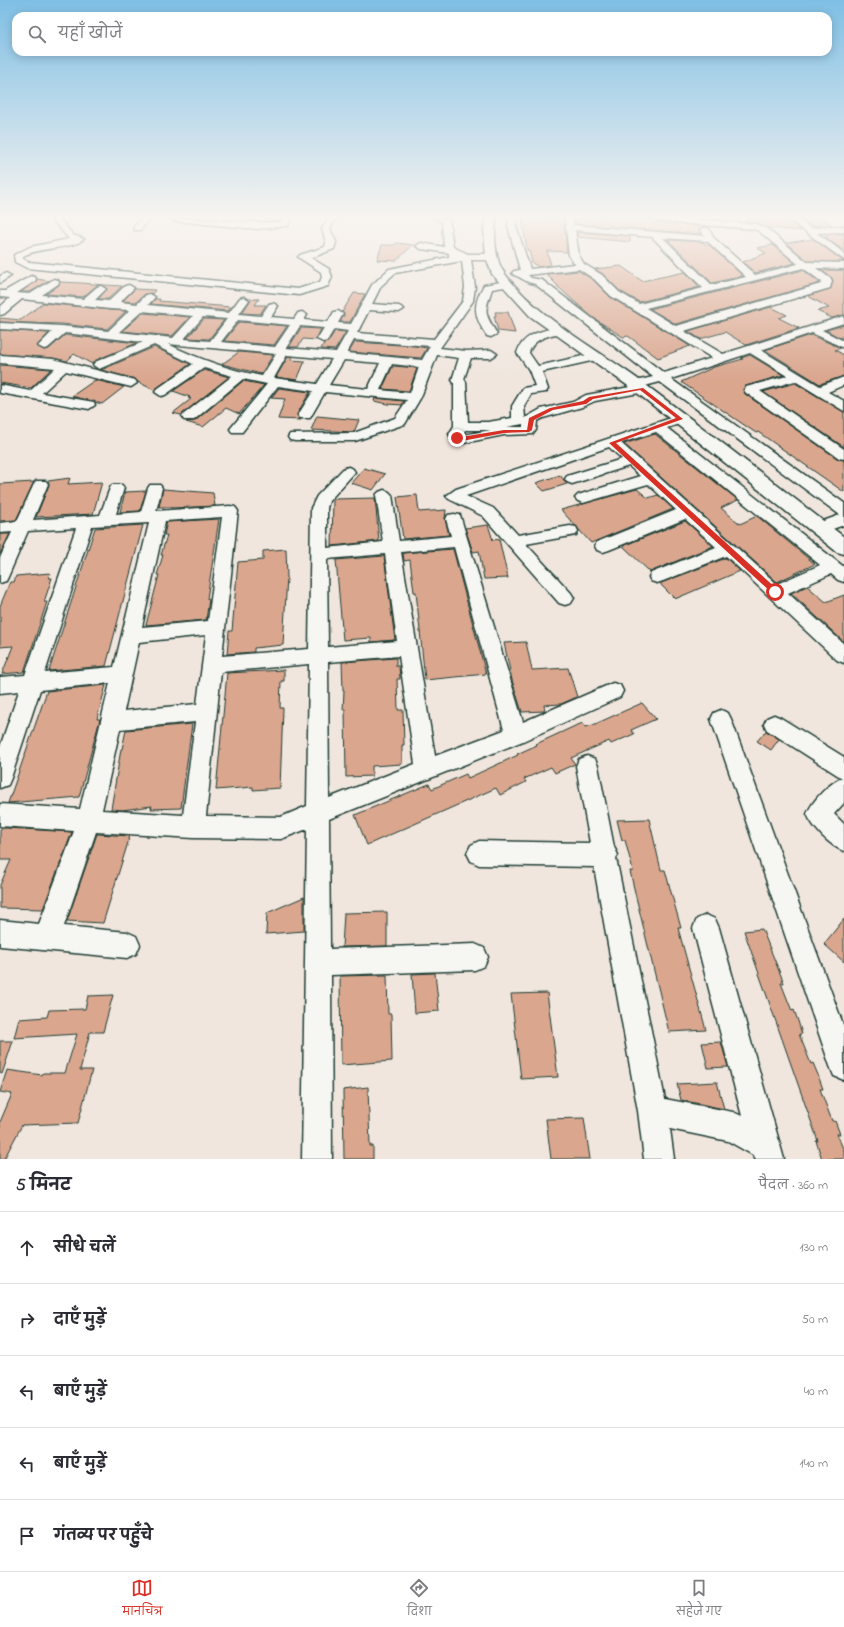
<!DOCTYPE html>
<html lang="hi">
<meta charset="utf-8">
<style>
:root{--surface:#fff;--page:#f7f7f7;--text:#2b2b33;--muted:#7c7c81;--line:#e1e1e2;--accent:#d93025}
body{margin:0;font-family:"Indie Flower","Playpen Sans Deva",sans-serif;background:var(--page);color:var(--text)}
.stop{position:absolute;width:12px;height:12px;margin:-9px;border:3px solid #d93025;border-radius:50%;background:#fff}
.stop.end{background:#d93025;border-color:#fff;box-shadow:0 1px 4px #0008}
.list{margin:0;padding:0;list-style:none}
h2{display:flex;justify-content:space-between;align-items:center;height:52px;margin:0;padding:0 16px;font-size:17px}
h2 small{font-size:13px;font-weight:400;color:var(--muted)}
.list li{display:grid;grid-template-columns:26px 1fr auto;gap:12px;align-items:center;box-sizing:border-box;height:72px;padding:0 16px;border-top:1px solid var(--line)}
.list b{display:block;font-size:15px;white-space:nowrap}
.list em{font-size:13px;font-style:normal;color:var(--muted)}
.icon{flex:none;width:22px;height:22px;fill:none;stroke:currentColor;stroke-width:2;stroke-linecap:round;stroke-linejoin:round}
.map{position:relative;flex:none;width:844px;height:1159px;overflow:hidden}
.search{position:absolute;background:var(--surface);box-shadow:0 2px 10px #0003;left:12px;right:12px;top:12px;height:44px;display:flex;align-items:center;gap:10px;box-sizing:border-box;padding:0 14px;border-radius:12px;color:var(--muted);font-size:15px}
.sheet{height:412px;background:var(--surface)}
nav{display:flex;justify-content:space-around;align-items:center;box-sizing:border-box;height:56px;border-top:1px solid var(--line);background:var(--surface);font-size:11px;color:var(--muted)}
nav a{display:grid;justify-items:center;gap:2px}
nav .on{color:var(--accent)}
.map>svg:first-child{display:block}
.building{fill:#daa68e;stroke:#1f3d34}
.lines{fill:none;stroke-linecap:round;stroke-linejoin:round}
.minor-casing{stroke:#1f3d34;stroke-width:3}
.major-casing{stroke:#1f3d34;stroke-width:3}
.minor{fill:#f6f6f2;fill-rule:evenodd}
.major{fill:#f6f6f2;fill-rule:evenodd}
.route{fill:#d93025}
</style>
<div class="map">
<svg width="844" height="1159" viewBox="0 0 844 1159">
<rect width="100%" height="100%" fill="#f0e6de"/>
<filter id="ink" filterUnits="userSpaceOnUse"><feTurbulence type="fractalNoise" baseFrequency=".025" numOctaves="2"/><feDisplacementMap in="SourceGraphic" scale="8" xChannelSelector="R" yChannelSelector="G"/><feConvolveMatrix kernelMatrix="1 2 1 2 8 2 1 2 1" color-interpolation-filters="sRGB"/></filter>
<g filter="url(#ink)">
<g class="building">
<polygon points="540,218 564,218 567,252 547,251 551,265 539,267 532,263 529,250 527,250 522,220 540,220"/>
<polygon points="574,218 649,218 654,222 699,226 699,234 575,224"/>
<polygon points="747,218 786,218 802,231 768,228 756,223 747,222"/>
<polygon points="799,218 822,218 832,225 811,226"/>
<polygon points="577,232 630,236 630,242 578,237"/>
<polygon points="829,234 844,234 844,251 825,237 829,236"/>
<polygon points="813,239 843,261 844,262 808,261 786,243"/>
<polygon points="668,240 703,242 706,245 709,245 743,276 712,283"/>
<polygon points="397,243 413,245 396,261 377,260 382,245 394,245"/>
<polygon points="773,245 795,263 755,273 743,262 766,253 757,248"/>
<polygon points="621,266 642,281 685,272 700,287 639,302 620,291 603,274 595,269"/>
<polygon points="803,270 820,283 676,324 650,309"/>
<polygon points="821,270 844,270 844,315 832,318 817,311 829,308 808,296 831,288 832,278"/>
<polygon points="579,271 593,280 610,297 690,346 658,358 628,336 623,337 592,317 557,286 558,286 546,274"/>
<polygon points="37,279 49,281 30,292 21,292"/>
<polygon points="60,282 81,283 105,285 122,286 108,299 98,299 107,289 101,285 96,286 83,297 46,294 59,285"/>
<polygon points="135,289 155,290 152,294 145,294 136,302 123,301"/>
<polygon points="354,293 365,294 350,322 340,322 344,315 342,312"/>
<polygon points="155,299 160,299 159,301 231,307 228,311 151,304"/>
<polygon points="250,299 259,299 255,305 266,305 260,314 242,313 250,301"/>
<polygon points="43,303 110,310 126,311 107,329 62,324 0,322 0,318 21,320"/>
<polygon points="771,307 787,315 779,318 799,328 746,345 725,332 700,339 688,331"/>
<polygon points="495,312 508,312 515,333 498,331 494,316 496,316"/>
<polygon points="143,313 190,317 172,336 122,331"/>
<polygon points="204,319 224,320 209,339 187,338"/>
<polygon points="239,322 287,326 274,345 224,341"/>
<polygon points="844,325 844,336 840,338 826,330"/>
<polygon points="301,328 321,329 316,340 303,339 298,347 289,347"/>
<polygon points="0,330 49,333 37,346 44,350 49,349 65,335 137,343 94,361 92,364 74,354 67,361 53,358 0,354"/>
<polygon points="335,331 346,332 335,350 321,349 324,343 328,342"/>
<polygon points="811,335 841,348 835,350 844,355 844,376 820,384 765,350"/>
<polygon points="355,342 415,346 427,348 421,358 349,352"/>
<polygon points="154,347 190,364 154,390 138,382 135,379 101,370"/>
<polygon points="239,352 273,355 261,374 222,364"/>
<polygon points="750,355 783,375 746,386 743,389 745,394 838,459 844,460 844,492 758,432 756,433 681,382 714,367 743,359 741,358"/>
<polygon points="288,357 293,357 291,360 305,361 297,380 276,377"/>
<polygon points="0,365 51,369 31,388 0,383"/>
<polygon points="393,366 417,368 409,391 382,389"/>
<polygon points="204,370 229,377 181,415 173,413 191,399 188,398 190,397 173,391"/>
<polygon points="95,380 124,387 102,404 72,396"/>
<polygon points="243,381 264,385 239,414 226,408 203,427 186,422 195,421"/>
<polygon points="795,383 844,412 844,447 763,392"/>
<polygon points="279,388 310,392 297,414 301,420 278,419 285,399 271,398"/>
<polygon points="375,398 404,401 402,405 387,404 374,401"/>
<polygon points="317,416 359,420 354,432 311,430"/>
<polygon points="655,434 738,500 721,508 740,524 757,516 815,564 777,582 624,444"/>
<polygon points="364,468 385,474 373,490 351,483"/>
<polygon points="560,475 567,484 544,491 536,483"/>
<polygon points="70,478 68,484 102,482 93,514 36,517 49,485 48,481"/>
<polygon points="34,482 16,520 0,521 0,484"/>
<polygon points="163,489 213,493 215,506 171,508 171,507 159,507"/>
<polygon points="637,489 648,498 658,495 673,509 591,543 561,510"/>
<polygon points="146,491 140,511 120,512 125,492"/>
<polygon points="417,495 419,512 446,510 445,519 449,535 403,539 397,497"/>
<polygon points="375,498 379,541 332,546 333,499"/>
<polygon points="219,519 207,599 209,599 206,620 146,625 159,575 157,575 163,555 161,555 167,535 164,535 167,522"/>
<polygon points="685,521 713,546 650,572 623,546"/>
<polygon points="143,525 106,666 49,671 95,528"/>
<polygon points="488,525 493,540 499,539 508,578 484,579 479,551 473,552 465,528"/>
<polygon points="0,534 10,534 0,554"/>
<polygon points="286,549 287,577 283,645 254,648 254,652 227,654 229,631 232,631 238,562 263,560 263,551"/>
<polygon points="453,549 486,674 425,680 416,592 414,592 410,560 404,561 403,553"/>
<polygon points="384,556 395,640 371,642 371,638 343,640 336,560"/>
<polygon points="726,558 740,571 675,599 661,585 661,583"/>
<polygon points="50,573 49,578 52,578 44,602 47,602 24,672 2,674 13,646 0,647 0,606 10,582 14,582 16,576"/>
<polygon points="807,586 826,602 844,595 844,642 791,593"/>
<polygon points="526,642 532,670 568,668 577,697 561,704 544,705 545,711 522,712 512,680 504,643"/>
<polygon points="396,658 396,666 399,666 400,679 397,679 398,710 403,710 404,745 402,745 402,764 372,766 372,776 346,777 345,709 343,710 344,691 343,691 342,662"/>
<polygon points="284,670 284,681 281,681 280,708 283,708 280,788 253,790 253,787 216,790 227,673"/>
<polygon points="106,685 97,719 100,719 79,797 8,803 47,691"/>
<polygon points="642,703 656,719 631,730 634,734 611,744 609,741 571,758 575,764 555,773 551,767 524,779 526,782 500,795 496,788 367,845 355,815 429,784 432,789 466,774 468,778 518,755 517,754 537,745 536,744 575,726 583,723 585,727 593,725"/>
<polygon points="192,724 181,808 151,809 152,806 122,810 111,809 121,749 122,749 126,730"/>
<polygon points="766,731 779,739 771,750 757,741"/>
<polygon points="649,819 661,870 665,870 671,892 681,928 678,928 706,1030 669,1032 636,897 630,871 633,871 625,840 622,840 617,820"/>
<polygon points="6,828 72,832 43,909 0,908 0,885 11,860 0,860 0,829"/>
<polygon points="97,834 130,836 103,923 67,921"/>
<polygon points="304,897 304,931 266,934 267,913"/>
<polygon points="387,912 387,946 342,947 344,913"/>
<polygon points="844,919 844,962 824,944"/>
<polygon points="762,929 784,983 781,983 792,1011 794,1010 798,1021 802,1034 799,1034 811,1064 813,1063 818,1075 823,1089 820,1089 832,1121 835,1121 840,1134 837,1134 844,1151 844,1159 822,1159 816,1141 818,1141 744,931"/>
<polygon points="435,973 439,1011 415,1013 412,974"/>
<polygon points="387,975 388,1014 391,1014 392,1061 341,1065 340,976"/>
<polygon points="547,993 558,1077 521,1079 511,994"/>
<polygon points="113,995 103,1032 90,1032 80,1070 92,1070 78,1123 22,1125 4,1159 0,1159 0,1122 12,1094 0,1092 7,1070 42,1075 43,1073 65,1073 77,1034 14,1038 19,1019 47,1017 49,1010 85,1009 88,996"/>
<polygon points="0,1041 13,1041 2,1074 0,1073"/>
<polygon points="721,1042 728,1067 708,1068 702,1043"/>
<polygon points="717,1082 724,1109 681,1100 677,1084"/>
<polygon points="368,1087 370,1146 373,1146 373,1159 344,1159 343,1090"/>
<polygon points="584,1118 590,1159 551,1159 546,1119"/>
</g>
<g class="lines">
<g class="minor-casing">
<g id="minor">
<path d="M51,218h8l14,17 11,4c-10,10 -45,8 -61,17v3l6,3 269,27 22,-7 2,-5 -1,-5 -23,-15 2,-2 25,-8 1,-5 -4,-13 6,-11h8l-6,11 6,13 -2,7 -23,9 18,11 3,8 -4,9 -29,9 -272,-27 -12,-6 -1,-7 16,-8 39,-8z"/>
<polygon points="142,218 151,218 140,230 134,230 134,226"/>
<path d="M170,218c37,0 74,6 111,4l2,-4h8l-3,8 -31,3 -83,-8z"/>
<path d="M433,218l16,1 4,28 15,7h24l5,3 -5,3h-21l4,27 -2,14 -33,47 26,3 25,-1 6,4 -6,4h-20l-7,21 2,3 2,40h20l24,-4v-12l11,-18 12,-2 -6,-16 -12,-17c6,-19 24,-22 41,-26l6,3 -2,2c-13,4 -29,6 -33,21l9,13 58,-13 6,4 -2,2 -58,13 6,17 -2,3 -15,2 -7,12 1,12 16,-9 32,-7 13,-7 44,-8 -1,-2 2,-3 22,-5 -118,-93c-11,-2 -13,-7 -21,-9l-2,-2 2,-2 6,-1 -12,-44 1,-8h8l-1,8 14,43 45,-5 -6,-8 -4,-38h8l1,7 130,11 -3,-6 1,-2h6l6,10 41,37 43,-11 -38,-32 -6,-3 -100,-8 -4,-3h32l73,6 11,4 41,34 37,1v6l-28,-1 15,11 1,2 -2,7 -146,43 39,23 121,-38v7l-22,7 22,11v7l-32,-15 -51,17 59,36 24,-9v8l-16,7 16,9v10l-49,-30 -35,10 84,58v10l-5,-1 -93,-65 -2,-3 2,-3 41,-11 -37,-23 -79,26 173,124v22l-23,8 -6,-1 -2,-4 2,-4 25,-9 -180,-133 -15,4 2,3 -2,3 -50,9 -13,6 -39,11 -6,3 -1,9 -3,4 -29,1 -45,9 -5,-1 -5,-9 5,-8v-43l-2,-3 7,-22 -22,-3 -16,42 -16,27 -50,17h-60l-5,-1 -2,-3 2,-3 64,-1 41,-15 12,-18 -82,-8 -15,26h-10l-2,-3 15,-24 -35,-5 -36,46h-10l-2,-3 37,-45 -24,-5 -49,41h-10l-2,-3 2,-3 48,-38 -28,-8 -39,27 -4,1 -6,-4 2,-3 36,-25 -39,-19 -55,24 -6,-4 2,-3 48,-20 -78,-9 -17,15 -4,1 -6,-3 14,-14 -52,-3v-6l62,3 46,5 22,-21 -20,-1 -88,-10 -18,15 -4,1v-8l10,-9 -10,-1v-6h5l26,-15 4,1 1,2 -1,2 -18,12 13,1 24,-15 4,1 1,2 -1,2 -16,11 41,4 14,-12 4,-1 5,3 -11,11 14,1 16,-15 4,-1 5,3 -14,14 17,2 9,-9 4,-1 5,3 -7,8 81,8 11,-15 4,-1 5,3 -10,14 22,2 8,-12 4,-1 5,3 -7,11 23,2 4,-6 4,-1 5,3 -3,5 24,2 6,-10 4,-1 5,3 -5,9 13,1 21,-39 17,-16 60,-12v-4l-28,-4 -5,-3 5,-3 23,4 -2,-25zM575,230l77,7 51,51 -64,16 -20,-12 -17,-17 -18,-11 -5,-8zM663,238l44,3 39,36 -34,8zM462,261l3,26 -2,14 -29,38 -77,-6 12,-23 30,2 5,-3 -5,-3 -27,-2 9,-18 14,-13zM803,268l19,14 -1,2 -145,42 -30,-18zM579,269l15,10 17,17 101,62 -48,15 -122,-93 -11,-2 -3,-3zM142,311l51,5 -20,22 -54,-6zM203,317l24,2 -17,22 -26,-2zM238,320l52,5 -15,22 -54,-5zM300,326l24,2 -7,11 6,3 4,-1 7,-12 14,2 -12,21 -50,-4zM354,340l76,6 -8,14 -75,-7zM168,344l108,10 -14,22c-33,-6 -63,-17 -94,-32zM287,355l45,4 -15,25 -43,-6zM344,360l36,3 -12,26 -39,-4zM392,364l27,3 -9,26 -30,-3zM523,424v3h-16zM465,430h26l-28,5z"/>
<polygon points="787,218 796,218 811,228 844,226 844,232 817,233 844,253 844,260"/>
<polygon points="6,273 11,276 0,283 0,276"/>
<path d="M506,281l4,1 1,2 -1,2 -18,3c-8,24 -8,23 5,45l-6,3 -4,-1c-13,-19 -15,-31 -3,-51z"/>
<polygon points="0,355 53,359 135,380 137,383 131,387 66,371 42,393 94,402 95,405 89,409 0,393 0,385 30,391 55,368 0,363"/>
<path d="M680,415l5,1 2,3 -2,3 -18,6 177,139v15l-6,-2 -7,-6 -43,19 56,51v19l-7,-3 -111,-104 -63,25 -6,2 -6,-2 -2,-4 2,-4 65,-26 -31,-28 -76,31 -6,2 -6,-2 -2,-4 2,-4 79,-32 -28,-26 -65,19 -5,-2 -3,-3 3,-3 62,-19 -11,-10 -57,18 -5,-2 -2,-3 2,-3 55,-17 -13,-12 -143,49 27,12 25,27 52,-9 6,1 2,4 -2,4 -50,9 45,49 3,5 -3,5 -6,2 -6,-2 -76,-87 -34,-17 -3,-3 10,-7zM656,432l164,133 -43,19 -156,-141z"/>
<path d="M348,467l5,2 2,3 -26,29 -2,7v40l56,-6 -7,-47 3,-3 5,-2 5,2 3,3 7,46 52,-5 -5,-17 2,-4 6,-1 6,1 63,207 90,-39 7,2 3,6 -3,6 -97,44 -194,78 1,130 145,-5 9,4 4,9 -4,9 -9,4 -144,5 1,184h-30l5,-330 -26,10 -88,-1 -97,-6 -32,94 63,6 9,4 4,9 -4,9 -9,4 -127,-12v-26l39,4 35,-93 -74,-5v-22l80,5 30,-126 -70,7 -29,88 -3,7 -8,3v-41l19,-56 -19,2v-16l25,-2 51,-147 -48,3 -20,46 -2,4 -6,2v-25l12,-26 -12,1v-10l17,-2 17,-37 2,-3h10l2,3 -15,36 67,-5 10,-27 2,-3h10l2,3 -8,26 25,-2 7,-24 2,-3h10l2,3 -6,23 74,-5 5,1 3,4 -16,145 87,-7 2,-141 6,-12 26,-27zM222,517l-14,104 -66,6 23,-106zM149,523l-35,144 -69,6 47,-147zM454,547l50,183 -69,26 -34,-204zM385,554l12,87 -69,6 -1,-88zM206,635l-9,69 -73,7 15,-69zM399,656l16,108 -86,34 -1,-136zM309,664l-2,142 -26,11 -75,-1 15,-144zM195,722l-12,93 -81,-5 18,-81z"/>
<polygon points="721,710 728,713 731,719 844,1027 844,1080 834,1076 830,1066 711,719 714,713"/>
<path d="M774,715l7,3 63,39v46l-10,11 10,10v27c-14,-5 -31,-23 -37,-37 5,-13 22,-31 35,-36l-75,-48 -3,-6 3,-6z"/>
<polygon points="587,756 595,759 598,766 614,847 618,855 616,858 665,1099 733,1112 742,1116 693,928 697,919 706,915 715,919 719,928 784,1159 754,1159 753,1155 728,1141 670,1129 674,1159 644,1159 638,1111 594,867 479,865 471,861 467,853 471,845 479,841 590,843 576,766 579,759"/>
</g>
</g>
<g class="major-casing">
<path id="major" d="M486,218h10c-2,16 -2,42 9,56 35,46 91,74 137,108 68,51 135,103 202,155v17l-7,-2 -206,-164 -101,-72 -38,-42 -6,-17 -2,-28z"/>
</g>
<use href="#minor" class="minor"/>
<use href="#major" class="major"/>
</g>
</g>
<linearGradient id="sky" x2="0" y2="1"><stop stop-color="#7fbfe5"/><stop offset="0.57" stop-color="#f8f4f0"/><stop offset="1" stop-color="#f8f4f0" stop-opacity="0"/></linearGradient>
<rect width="844" height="380" fill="url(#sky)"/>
<polygon class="route" points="643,388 683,419 616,443 778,590 778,594 773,594 609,443 676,418 640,390 593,399 586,404 553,410 534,420 532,430 529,432 504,433 462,441 455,438 504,430 527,430 529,418 550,408 583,401 589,397"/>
</svg>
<div class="stop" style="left:775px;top:592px"></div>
<div class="stop end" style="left:457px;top:438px"></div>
<div class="search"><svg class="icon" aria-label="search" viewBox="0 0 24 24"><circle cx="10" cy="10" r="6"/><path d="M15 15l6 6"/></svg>यहाँ खोजें</div>
</div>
<section class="sheet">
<h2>5 मिनट<small>पैदल · 360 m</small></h2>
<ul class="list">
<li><svg class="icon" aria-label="ahead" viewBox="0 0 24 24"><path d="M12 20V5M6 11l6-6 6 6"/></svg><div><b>सीधे चलें</b></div><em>130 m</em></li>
<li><svg class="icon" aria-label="right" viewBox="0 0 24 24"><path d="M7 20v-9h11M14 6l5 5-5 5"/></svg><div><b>दाएँ मुड़ें</b></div><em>50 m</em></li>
<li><svg class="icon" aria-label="left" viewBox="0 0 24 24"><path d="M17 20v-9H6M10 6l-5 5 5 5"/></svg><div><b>बाएँ मुड़ें</b></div><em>40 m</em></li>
<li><svg class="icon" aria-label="left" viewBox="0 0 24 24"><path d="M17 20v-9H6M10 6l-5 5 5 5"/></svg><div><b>बाएँ मुड़ें</b></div><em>140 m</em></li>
<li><svg class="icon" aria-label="arrive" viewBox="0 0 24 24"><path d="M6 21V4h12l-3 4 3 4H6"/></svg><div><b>गंतव्य पर पहुँचे</b></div></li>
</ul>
</section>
<nav>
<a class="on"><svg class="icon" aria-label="map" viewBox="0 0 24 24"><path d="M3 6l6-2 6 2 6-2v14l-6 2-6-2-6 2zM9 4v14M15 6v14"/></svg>मानचित्र</a>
<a><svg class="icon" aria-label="directions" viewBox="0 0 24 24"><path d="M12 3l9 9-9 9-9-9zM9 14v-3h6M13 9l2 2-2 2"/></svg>दिशा</a>
<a><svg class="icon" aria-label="saved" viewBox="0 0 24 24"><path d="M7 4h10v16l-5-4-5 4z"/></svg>सहेजे गए</a>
</nav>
